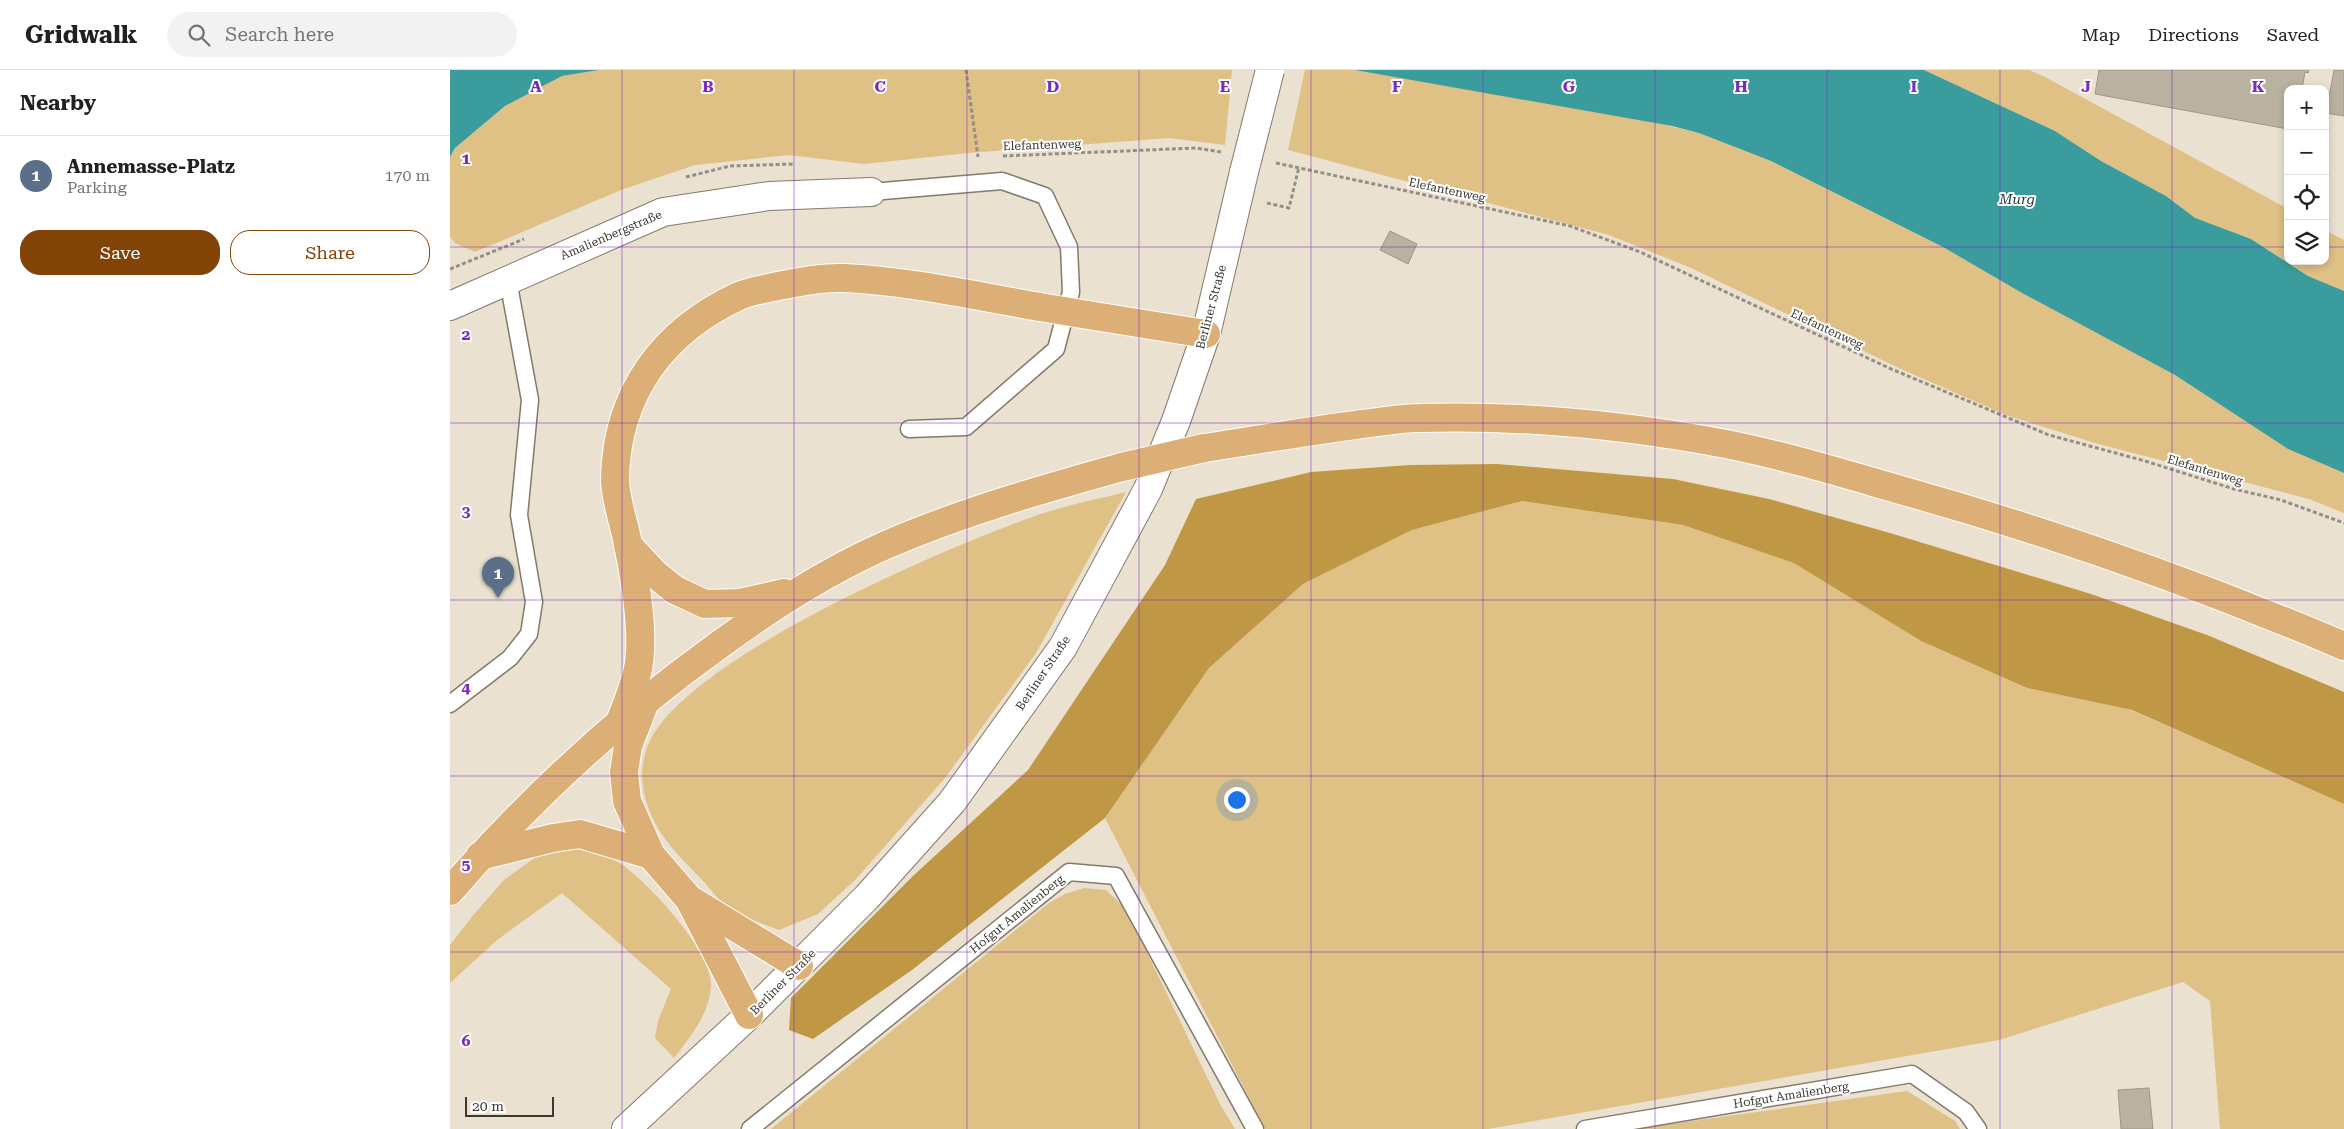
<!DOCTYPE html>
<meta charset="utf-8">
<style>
:root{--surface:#fff;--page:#f2f2f2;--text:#202124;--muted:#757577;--line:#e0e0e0;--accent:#824306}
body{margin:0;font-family:"Roboto Serif",serif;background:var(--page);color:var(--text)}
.controls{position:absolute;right:15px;top:15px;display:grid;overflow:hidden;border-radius:10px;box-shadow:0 2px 8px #0003}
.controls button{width:45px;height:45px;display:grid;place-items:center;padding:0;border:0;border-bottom:1px solid var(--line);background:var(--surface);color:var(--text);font:25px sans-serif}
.scale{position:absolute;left:15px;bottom:12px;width:89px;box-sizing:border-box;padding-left:5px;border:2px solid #3c3932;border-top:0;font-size:14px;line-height:18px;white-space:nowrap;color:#3c3932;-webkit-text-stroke:4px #fff;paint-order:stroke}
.you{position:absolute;left:786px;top:729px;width:18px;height:18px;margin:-12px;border:4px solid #fff;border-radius:50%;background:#1a73e8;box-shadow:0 0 0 8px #1a73e833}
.badge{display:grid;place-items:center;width:32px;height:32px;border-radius:50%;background:var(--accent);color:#fff;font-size:16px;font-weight:700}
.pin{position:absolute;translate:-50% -41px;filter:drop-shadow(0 1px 2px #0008)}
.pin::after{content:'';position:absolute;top:26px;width:18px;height:15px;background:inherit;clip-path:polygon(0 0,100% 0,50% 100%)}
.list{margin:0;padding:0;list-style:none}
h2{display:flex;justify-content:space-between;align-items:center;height:65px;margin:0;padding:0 20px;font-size:21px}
h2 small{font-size:16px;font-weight:400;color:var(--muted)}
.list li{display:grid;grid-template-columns:32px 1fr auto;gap:15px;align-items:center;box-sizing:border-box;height:80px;padding:0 20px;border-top:1px solid var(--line)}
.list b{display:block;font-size:19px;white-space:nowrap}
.list p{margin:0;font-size:16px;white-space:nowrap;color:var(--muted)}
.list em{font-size:16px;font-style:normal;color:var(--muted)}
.actions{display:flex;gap:10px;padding:15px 20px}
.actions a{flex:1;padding:11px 0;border:1px solid var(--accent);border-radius:20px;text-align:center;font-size:18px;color:var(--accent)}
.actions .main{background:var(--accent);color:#fff}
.icon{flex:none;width:28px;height:28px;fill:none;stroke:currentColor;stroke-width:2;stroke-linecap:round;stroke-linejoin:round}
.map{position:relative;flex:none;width:1894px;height:1059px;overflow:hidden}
header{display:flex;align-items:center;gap:30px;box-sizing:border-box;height:70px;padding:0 25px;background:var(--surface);border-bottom:1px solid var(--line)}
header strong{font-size:24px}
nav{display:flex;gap:28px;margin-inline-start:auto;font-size:18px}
.search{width:350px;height:45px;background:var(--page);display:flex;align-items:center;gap:12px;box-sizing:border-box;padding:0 18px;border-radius:28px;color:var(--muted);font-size:19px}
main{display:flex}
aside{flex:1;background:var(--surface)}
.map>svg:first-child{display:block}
.green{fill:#dfc085}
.forest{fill:#c09845}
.water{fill:#3b9c9d}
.building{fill:#bab2a1;stroke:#9f9686}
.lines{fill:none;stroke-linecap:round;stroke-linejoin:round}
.lane-casing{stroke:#837a6b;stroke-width:19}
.street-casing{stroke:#837a6b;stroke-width:30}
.secondary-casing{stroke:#837a6b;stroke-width:30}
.primary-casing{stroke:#fff;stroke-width:30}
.path{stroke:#958f83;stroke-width:3;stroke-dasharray:4 2.5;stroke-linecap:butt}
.lane{stroke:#fff;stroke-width:16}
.street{stroke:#fff;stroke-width:28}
.secondary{stroke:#fff;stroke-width:28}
.primary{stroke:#dcaf77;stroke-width:28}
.secondary-bridge-casing{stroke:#837a6b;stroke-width:30;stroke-linecap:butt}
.primary-bridge-casing{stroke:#fff;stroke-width:30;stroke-linecap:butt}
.secondary-bridge{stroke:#fff;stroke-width:28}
.primary-bridge{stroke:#dcaf77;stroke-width:28}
.grid{fill:none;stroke:#7b2cbf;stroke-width:1;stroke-opacity:0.55}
.labels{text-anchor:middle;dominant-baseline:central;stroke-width:4;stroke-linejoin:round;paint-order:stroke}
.street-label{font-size:12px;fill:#3c3932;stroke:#fff}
.water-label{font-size:14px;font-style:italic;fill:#1f3536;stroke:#fff}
.grid-label{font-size:16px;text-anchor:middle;font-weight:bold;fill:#7b2cbf;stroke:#fff;stroke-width:4;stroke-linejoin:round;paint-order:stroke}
</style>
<header>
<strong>Gridwalk</strong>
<div class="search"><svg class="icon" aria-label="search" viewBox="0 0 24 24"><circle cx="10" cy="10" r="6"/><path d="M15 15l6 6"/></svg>Search here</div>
<nav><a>Map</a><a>Directions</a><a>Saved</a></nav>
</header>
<main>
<aside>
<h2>Nearby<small></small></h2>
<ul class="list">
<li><span class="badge" style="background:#5c6f8a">1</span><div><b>Annemasse-Platz</b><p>Parking</p></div><em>170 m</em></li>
</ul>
<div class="actions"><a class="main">Save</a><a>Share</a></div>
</aside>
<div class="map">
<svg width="1894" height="1059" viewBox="0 0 1894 1059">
<rect width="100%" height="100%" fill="#eae1d0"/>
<g class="green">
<polygon points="149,0 782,0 775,75 720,68 518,83 414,94 339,85 245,95 171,120 25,182 5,173 0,167 0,87 5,78 55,36 112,6"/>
<polygon points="855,0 905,0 1189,49 1249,63 1321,91 1493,177 1572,223 1725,305 1838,379 1894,403 1894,443 1859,429 1645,373 1556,345 1451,299 1241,198 1159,165 838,80"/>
<polygon points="1474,0 1579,0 1595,7 1838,139 1838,191 1875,191 1875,160 1894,170 1894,221 1858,206 1801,169 1745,149 1716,126 1651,91 1605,61"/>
<path d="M676,422l-90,161 -91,125 -88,100 -39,36 -39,16c-18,-7 -35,-12 -51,-23 -9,-6 -16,-16 -22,-23 -15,-16 -31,-31 -43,-48 -18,-26 -28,-60 -15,-91 35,-86 306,-202 396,-232 27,-9 55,-14 82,-21z"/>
<polygon points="1072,431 1233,455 1345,493 1471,571 1577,618 1681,640 1894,734 1894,1059 1770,1059 1760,931 1733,912 1549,970 1038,1059 815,1059 655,748 759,598 853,514 962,460"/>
<path d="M112,778c10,1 25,-1 34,3 11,5 24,11 33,19 25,20 83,82 82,115 -1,28 -20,51 -37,73l-19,-20 3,-17 13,-32 -109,-96 -65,47 -47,43v-38l25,-32 29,-33 33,-24z"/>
<polygon points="634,818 656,820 676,839 770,1034 785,1059 321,1059 599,833 615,824"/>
<polygon points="1457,1021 1505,1051 1510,1059 1186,1059"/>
</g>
<polygon class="forest" points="1047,394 1223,409 1319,429 1440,463 1641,524 1757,565 1894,622 1894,734 1682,640 1577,618 1471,571 1344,493 1233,455 1072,431 962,460 853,514 759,598 655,748 462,900 363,969 339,960 341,928 463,806 578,700 715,495 746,429 861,402 960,395"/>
<g class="water">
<polygon points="0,0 149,0 112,6 55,36 5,78 0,87"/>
<polygon points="905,0 1474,0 1605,61 1651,91 1716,126 1745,148 1801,169 1858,206 1894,221 1894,403 1838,379 1725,305 1572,223 1493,177 1321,91 1249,63 1222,56"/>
</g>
<g class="building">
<polygon points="1649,0 1859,0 1858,3 1855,2 1852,19 1838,19 1838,59 1645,24"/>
<polygon points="1884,0 1894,0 1894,46 1876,43"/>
<polygon points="940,161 967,174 958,194 930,180"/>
<polygon points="1699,1018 1703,1059 1671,1059 1668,1020"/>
</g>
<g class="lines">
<g class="lane-casing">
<g id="lane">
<polyline points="421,122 552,111 595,126 619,177 621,222 606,279 516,357 459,359"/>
<polyline points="0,634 60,588 79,564 84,532 69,445 80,330 58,210"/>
<polyline points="300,1059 619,802 666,806 805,1059"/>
<polyline points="1135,1059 1462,1004 1516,1042 1528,1059"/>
</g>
</g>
<g class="street-casing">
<g id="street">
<polyline points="0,236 213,142 319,126 421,122"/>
<polyline points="176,1059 299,945"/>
</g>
</g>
<g class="secondary-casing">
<polyline id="secondary" points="299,945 417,827 502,732 613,577 698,419 726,351 756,264 794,102"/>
</g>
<g class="primary-casing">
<g id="primary">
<polyline points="638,245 756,264"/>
<path d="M754,378c52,-8 105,-17 158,-24 19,-2 39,-6 58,-6 103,-3 205,7 306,26 60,12 119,30 178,47 150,42 296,94 440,155"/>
<polyline points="178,475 205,504 225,520 255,534 290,533 334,523"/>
<polyline points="195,632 178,676 174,702 177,731 201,785 239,829 299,945"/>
<path d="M170,652c6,-16 13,-32 17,-49 9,-34 -2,-94 -9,-129 -4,-22 -13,-44 -13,-66 2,-85 48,-147 124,-182 10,-5 23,-6 34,-9 23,-5 48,-10 71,-9 65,3 132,18 196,29"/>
<polyline points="30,786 103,768 130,764 201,785"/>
<path d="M0,821c80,-92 170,-175 269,-246 52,-38 108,-74 167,-100 76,-33 157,-56 236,-78"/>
<polyline points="239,829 349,896"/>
</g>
</g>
<g class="path">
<polyline points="516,0 528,87"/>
<polyline points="553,86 746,78 771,82"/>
<polyline points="826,93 1120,156 1190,182 1439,298 1599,365 1695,391 1784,419 1831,430 1894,453"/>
<polyline points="236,107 280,96 343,94"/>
<polyline points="817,133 839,138 849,97"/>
<polyline points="0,199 74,169"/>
</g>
<use href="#lane" class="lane"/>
<use href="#street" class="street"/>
<use href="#secondary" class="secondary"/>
<use href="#primary" class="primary"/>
<g class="secondary-bridge-casing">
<polyline id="secondary-bridge" points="794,102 820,0"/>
</g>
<g class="primary-bridge-casing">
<g id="primary-bridge">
<polyline points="590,237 638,245"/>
<polyline points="672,397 754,378"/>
</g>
</g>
<use href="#secondary-bridge" class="secondary-bridge"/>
<use href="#primary-bridge" class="primary-bridge"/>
</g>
<path class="grid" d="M172,0v1059M344,0v1059M517,0v1059M689,0v1059M861,0v1059M1033,0v1059M1205,0v1059M1377,0v1059M1550,0v1059M1722,0v1059M0,177h1838M1875,177h19M0,353h1894M0,530h1894M0,706h1894M0,882h1894"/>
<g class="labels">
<g class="street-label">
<text transform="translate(592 75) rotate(-2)">Elefantenweg</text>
<text transform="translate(997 120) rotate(12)">Elefantenweg</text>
<text transform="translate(161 165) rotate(-23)">Amalienbergstraße</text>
<text transform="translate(761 237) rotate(-75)">Berliner Straße</text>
<text transform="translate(1377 259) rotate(25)">Elefantenweg</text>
<text transform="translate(1755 400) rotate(17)">Elefantenweg</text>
<text transform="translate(593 603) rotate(-56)">Berliner Straße</text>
<text transform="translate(567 844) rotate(-39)">Hofgut Amalienberg</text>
<text transform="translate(333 912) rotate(-45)">Berliner Straße</text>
<text transform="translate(1341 1025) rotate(-9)">Hofgut Amalienberg</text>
</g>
<g class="water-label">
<text x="1567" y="129">Murg</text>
</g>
</g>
<g class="grid-label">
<text x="86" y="22">A</text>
<text x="258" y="22">B</text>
<text x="430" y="22">C</text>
<text x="603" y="22">D</text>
<text x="775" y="22">E</text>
<text x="947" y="22">F</text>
<text x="1119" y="22">G</text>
<text x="1291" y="22">H</text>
<text x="1464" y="22">I</text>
<text x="1636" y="22">J</text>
<text x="1808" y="22">K</text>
<text x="16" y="94">1</text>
<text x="16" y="270">2</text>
<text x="16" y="447">3</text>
<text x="16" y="623">4</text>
<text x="16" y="800">5</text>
<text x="16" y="976">6</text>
</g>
</svg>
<div class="controls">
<button>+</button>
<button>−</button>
<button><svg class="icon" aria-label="locate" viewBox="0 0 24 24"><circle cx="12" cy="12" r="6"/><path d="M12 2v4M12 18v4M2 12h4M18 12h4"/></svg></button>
<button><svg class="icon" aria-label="layers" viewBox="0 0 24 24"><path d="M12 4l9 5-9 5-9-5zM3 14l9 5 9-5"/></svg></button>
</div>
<div class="scale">20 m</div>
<div class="you"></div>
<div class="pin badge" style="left:48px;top:528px;background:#5c6f8a">1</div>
</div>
</main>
